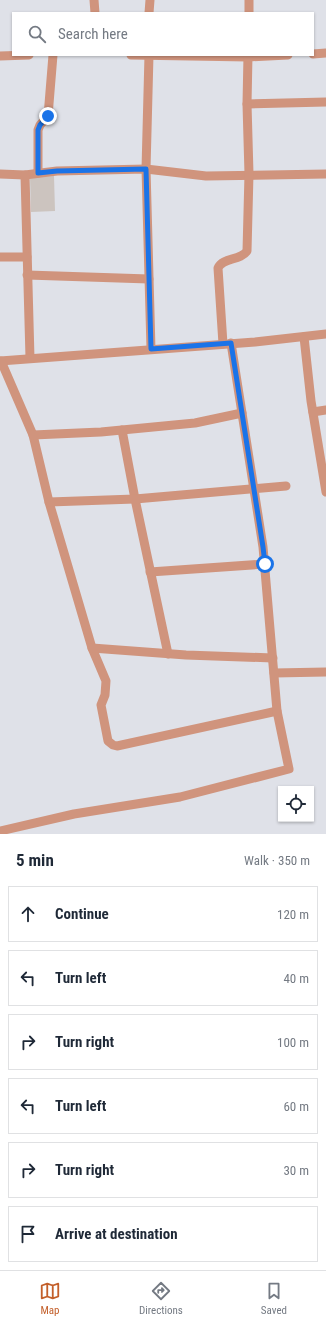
<!DOCTYPE html>
<meta charset="utf-8">
<style>
:root{--surface:#fff;--page:#f2f2f3;--text:#1f2937;--muted:#747a83;--line:#e0e1e3;--accent:#c35f2a}
body{margin:0;font-family:"Roboto Condensed",sans-serif;background:var(--page);color:var(--text)}
.controls{position:absolute;right:12px;bottom:12px;display:grid;overflow:hidden;border-radius:0px;box-shadow:0 1px 3px #0004}
.controls button{width:36px;height:36px;display:grid;place-items:center;padding:0;border:0;border-bottom:1px solid var(--line);background:var(--surface);color:var(--text);font:20px sans-serif}
.stop{position:absolute;width:12px;height:12px;margin:-9px;border:3px solid #1a73e8;border-radius:50%;background:#fff}
.stop.end{background:#1a73e8;border-color:#fff;box-shadow:0 1px 4px #0008}
.list{margin:0;padding:0;list-style:none}
h2{display:flex;justify-content:space-between;align-items:center;height:52px;margin:0;padding:0 16px;font-size:17px}
h2 small{font-size:13px;font-weight:400;color:var(--muted)}
.list li{display:grid;grid-template-columns:26px 1fr auto;gap:12px;align-items:center;box-sizing:border-box;height:56px;margin:0 8px 8px;padding:0 8px;border:1px solid var(--line);border-radius:0px}
.list b{display:block;font-size:15px;white-space:nowrap}
.list em{font-size:13px;font-style:normal;color:var(--muted)}
.icon{flex:none;width:22px;height:22px;fill:none;stroke:currentColor;stroke-width:2;stroke-linecap:round;stroke-linejoin:round}
.map{position:relative;flex:none;width:326px;height:834px;overflow:hidden}
.search{position:absolute;background:var(--surface);box-shadow:0 1px 3px #0004;left:12px;right:12px;top:12px;height:44px;display:flex;align-items:center;gap:10px;box-sizing:border-box;padding:0 14px;border-radius:0px;color:var(--muted);font-size:15px}
.sheet{height:436px;background:var(--surface)}
nav{display:flex;justify-content:space-around;align-items:center;box-sizing:border-box;height:56px;border-top:1px solid var(--line);background:var(--surface);font-size:11px;color:var(--muted)}
nav a{display:grid;justify-items:center;gap:2px}
nav .on{color:var(--accent)}
.map>svg:first-child{display:block}
.building{fill:#ccc4bf}
.lines{fill:none;stroke-linecap:round;stroke-linejoin:round}
.minor{stroke:#d0947d;stroke-width:9}
.route{stroke:#1a73e8;stroke-width:5}
</style>
<div class="map">
<svg width="326" height="834" viewBox="0 0 326 834">
<rect width="100%" height="100%" fill="#dfe1e8"/>
<polygon class="building" points="54,176 55,211 31,212 30,177"/>
<g class="lines">
<g class="minor">
<polyline points="94,0 95,13"/>
<polyline points="149,13 150,0"/>
<polyline points="249,13 249,0"/>
<polyline points="313,54 326,53"/>
<polyline points="131,55 248,57 288,55"/>
<polyline points="149,55 146,169 151,349"/>
<polyline points="0,56 29,55"/>
<polyline points="247,104 326,102"/>
<polyline points="38,173 38,130 40,125 48,116 53,55"/>
<polyline points="0,174 25,175 57,171 146,169 206,176 326,174"/>
<polyline points="25,175 30,358"/>
<polyline points="0,257 27,257"/>
<polyline points="27,275 149,279"/>
<polyline points="304,337 311,401 326,492"/>
<path d="M223,344l-5,-76c5,-11 22,-7 29,-17l2,-77 -2,-70 1,-49"/>
<polyline points="0,361 255,342 326,334"/>
<polyline points="1,361 33,435 49,502 92,648 106,681 105,695 101,705 108,741 113,745 117,746 277,711"/>
<polyline points="313,412 326,410"/>
<polyline points="122,430 135,499 168,654"/>
<polyline points="33,435 101,432 195,423 242,413"/>
<polyline points="49,502 135,499 286,486"/>
<polyline points="150,572 265,564"/>
<polyline points="92,648 186,655 273,658"/>
<polyline points="274,673 326,672"/>
<polyline points="0,831 74,814 180,797 289,769 277,711 263,547 231,343"/>
</g>
</g>
<g class="lines">
<polyline class="route" points="48,116 40,125 38,130 38,173 57,171 146,169 151,349 231,343 263,547 265,564"/>
</g>
</svg>
<div class="controls">
<button><svg class="icon" aria-label="locate" viewBox="0 0 24 24"><circle cx="12" cy="12" r="6"/><path d="M12 2v4M12 18v4M2 12h4M18 12h4"/></svg></button>
</div>
<div class="stop" style="left:265px;top:564px"></div>
<div class="stop end" style="left:48px;top:116px"></div>
<div class="search"><svg class="icon" aria-label="search" viewBox="0 0 24 24"><circle cx="10" cy="10" r="6"/><path d="M15 15l6 6"/></svg>Search here</div>
</div>
<section class="sheet">
<h2>5 min<small>Walk · 350 m</small></h2>
<ul class="list">
<li><svg class="icon" aria-label="ahead" viewBox="0 0 24 24"><path d="M12 20V5M6 11l6-6 6 6"/></svg><div><b>Continue</b></div><em>120 m</em></li>
<li><svg class="icon" aria-label="left" viewBox="0 0 24 24"><path d="M17 20v-9H6M10 6l-5 5 5 5"/></svg><div><b>Turn left</b></div><em>40 m</em></li>
<li><svg class="icon" aria-label="right" viewBox="0 0 24 24"><path d="M7 20v-9h11M14 6l5 5-5 5"/></svg><div><b>Turn right</b></div><em>100 m</em></li>
<li><svg class="icon" aria-label="left" viewBox="0 0 24 24"><path d="M17 20v-9H6M10 6l-5 5 5 5"/></svg><div><b>Turn left</b></div><em>60 m</em></li>
<li><svg class="icon" aria-label="right" viewBox="0 0 24 24"><path d="M7 20v-9h11M14 6l5 5-5 5"/></svg><div><b>Turn right</b></div><em>30 m</em></li>
<li><svg class="icon" aria-label="arrive" viewBox="0 0 24 24"><path d="M6 21V4h12l-3 4 3 4H6"/></svg><div><b>Arrive at destination</b></div></li>
</ul>
</section>
<nav>
<a class="on"><svg class="icon" aria-label="map" viewBox="0 0 24 24"><path d="M3 6l6-2 6 2 6-2v14l-6 2-6-2-6 2zM9 4v14M15 6v14"/></svg>Map</a>
<a><svg class="icon" aria-label="directions" viewBox="0 0 24 24"><path d="M12 3l9 9-9 9-9-9zM9 14v-3h6M13 9l2 2-2 2"/></svg>Directions</a>
<a><svg class="icon" aria-label="saved" viewBox="0 0 24 24"><path d="M7 4h10v16l-5-4-5 4z"/></svg>Saved</a>
</nav>
